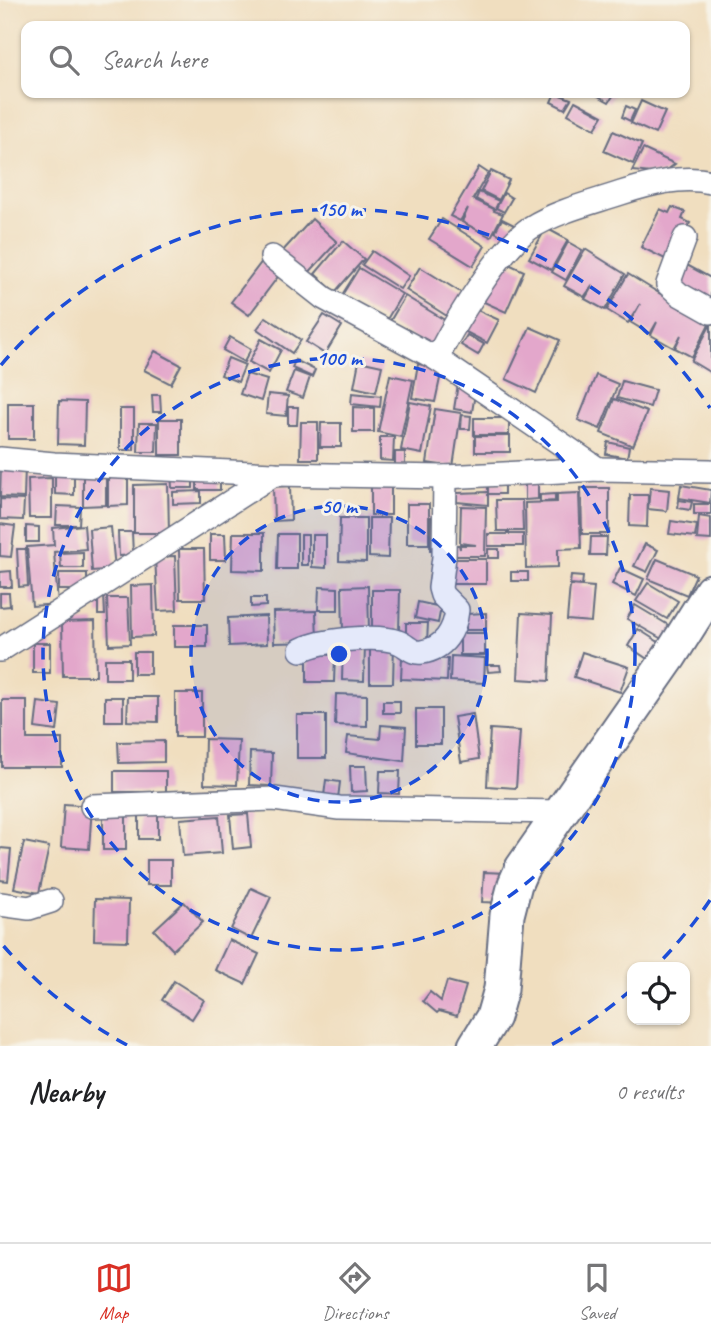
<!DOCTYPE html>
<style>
:root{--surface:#fff;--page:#f6f6f6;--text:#202124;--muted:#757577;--line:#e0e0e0;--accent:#d93025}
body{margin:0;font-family:Caveat,sans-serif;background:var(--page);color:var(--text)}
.controls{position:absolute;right:21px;bottom:21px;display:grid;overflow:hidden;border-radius:14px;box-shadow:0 2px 5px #0004}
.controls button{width:63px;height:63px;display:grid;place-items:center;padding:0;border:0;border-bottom:2px solid var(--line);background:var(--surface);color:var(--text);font:35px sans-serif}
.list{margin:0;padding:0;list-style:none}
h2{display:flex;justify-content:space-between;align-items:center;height:91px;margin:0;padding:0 28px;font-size:30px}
h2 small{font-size:23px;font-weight:400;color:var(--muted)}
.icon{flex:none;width:38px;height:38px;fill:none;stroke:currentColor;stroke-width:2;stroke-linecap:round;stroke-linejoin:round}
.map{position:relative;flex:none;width:711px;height:1046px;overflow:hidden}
.search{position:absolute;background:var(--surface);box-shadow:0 2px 5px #0004;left:21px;right:21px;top:21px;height:77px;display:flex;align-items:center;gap:18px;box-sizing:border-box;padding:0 24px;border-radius:14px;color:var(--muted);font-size:26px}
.sheet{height:196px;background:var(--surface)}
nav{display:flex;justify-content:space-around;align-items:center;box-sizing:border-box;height:98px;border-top:2px solid var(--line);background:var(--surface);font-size:19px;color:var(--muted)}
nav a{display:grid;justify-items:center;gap:4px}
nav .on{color:var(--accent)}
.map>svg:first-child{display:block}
.building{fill:#e3a7cb}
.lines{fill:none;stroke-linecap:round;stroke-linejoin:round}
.street-casing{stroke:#666c80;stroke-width:26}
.secondary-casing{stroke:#666c80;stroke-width:37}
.street{stroke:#fff;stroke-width:23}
.secondary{stroke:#fff;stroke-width:33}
.ring{fill:none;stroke:#1d4ed8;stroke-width:3.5;stroke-dasharray:12 9}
.centre{fill:#1d4ed8;stroke:#f7f3e8;stroke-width:3.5}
.ring-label{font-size:21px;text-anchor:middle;font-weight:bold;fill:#1d4ed8;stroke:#f7f3e8;stroke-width:6;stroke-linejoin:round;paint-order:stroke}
</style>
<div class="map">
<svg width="711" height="1046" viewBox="0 0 711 1046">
<rect width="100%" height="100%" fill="#f7f3e8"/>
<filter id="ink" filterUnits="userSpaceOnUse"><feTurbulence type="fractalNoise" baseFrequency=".0143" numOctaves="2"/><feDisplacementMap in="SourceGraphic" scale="14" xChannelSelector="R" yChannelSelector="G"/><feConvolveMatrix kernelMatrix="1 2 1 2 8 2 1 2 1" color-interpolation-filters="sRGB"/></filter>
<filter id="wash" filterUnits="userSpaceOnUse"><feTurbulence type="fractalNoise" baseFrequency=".00686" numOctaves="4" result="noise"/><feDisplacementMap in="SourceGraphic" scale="28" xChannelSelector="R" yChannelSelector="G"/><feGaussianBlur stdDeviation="1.57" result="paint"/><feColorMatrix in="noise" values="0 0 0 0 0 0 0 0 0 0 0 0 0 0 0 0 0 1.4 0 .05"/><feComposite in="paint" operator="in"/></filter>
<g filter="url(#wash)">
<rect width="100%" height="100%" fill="#f0debf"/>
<g id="blocks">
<g class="building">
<polygon points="555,93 571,99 565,109 551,102"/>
<polygon points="593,93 615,93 609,102"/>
<polygon points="575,101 603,116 595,129 568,114"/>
<polygon points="641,101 665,112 655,134 631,123"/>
<polygon points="626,106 635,110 630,121 622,117"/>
<polygon points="613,131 642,144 633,164 604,151"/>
<polygon points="643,149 675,164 662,174 632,171"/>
<polygon points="479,167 488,173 473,199 494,209 476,199 479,192 499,201 494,211 503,214 491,237 462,222 468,208 460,221 450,216"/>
<polygon points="491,171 509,180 499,200 481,191"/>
<polygon points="504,193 512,198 504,212 496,208"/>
<polygon points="672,207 685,212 682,219 690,223 671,262 641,247 660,209 669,213"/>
<polygon points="312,219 337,242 305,277 280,254"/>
<polygon points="442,219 485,246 473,266 429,239"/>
<polygon points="502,219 514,225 507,238 495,232"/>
<polygon points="546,228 568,240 551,270 529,258"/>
<polygon points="343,241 364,259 335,292 315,274"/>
<polygon points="568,242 582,250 566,280 552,272"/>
<polygon points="585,249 625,274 605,310 585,299 593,285 584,297 564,286"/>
<polygon points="372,251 409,276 400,289 362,265"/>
<polygon points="263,260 280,274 249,315 231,302"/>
<polygon points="502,261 524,271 506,312 484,302"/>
<polygon points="685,264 711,278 711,303 674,283"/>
<polygon points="420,267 465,295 450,318 406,290"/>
<polygon points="359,268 402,294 386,321 342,295"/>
<polygon points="628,274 709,324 692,357 675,348 681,335 674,348 651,335 657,322 650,334 630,322 640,304 628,323 607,310"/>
<polygon points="405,296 448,322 432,349 389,323"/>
<polygon points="475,309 499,320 487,343 464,331"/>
<polygon points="324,315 342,326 325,354 306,342"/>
<polygon points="266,317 301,340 292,353 257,329"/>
<polygon points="711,324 711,373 691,361"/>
<polygon points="530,327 560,340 536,393 506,379"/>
<polygon points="467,335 484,344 478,355 461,345"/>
<polygon points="230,337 251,349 244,362 223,350"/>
<polygon points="261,339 281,350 269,373 249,362"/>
<polygon points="155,351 181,365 171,384 144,370"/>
<polygon points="228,358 245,365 238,382 221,375"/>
<polygon points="295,360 315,370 312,377 292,368"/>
<polygon points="359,361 382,366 376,392 354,387"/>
<polygon points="418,364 442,369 435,402 412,398"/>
<polygon points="294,371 310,377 303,398 286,392"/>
<polygon points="247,374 267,380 261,401 240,394"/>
<polygon points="390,375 413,380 401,437 378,432"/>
<polygon points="596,375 618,384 600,429 578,420"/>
<polygon points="622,381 655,390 650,407 617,398"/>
<polygon points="458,384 476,387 472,412 454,409"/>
<polygon points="352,393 381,396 380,407 351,404"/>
<polygon points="268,394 288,396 286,416 266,414"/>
<polygon points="152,395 160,395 161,412 153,412"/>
<polygon points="614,399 647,412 633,446 601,433"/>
<polygon points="59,401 85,402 84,445 58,444"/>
<polygon points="410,402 431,406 422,454 401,450"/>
<rect x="8" y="403" width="26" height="36"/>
<polygon points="288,407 298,407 297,425 288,425"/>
<polygon points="353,407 374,408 374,432 353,432"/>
<rect x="120" y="409" width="14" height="41"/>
<polygon points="435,409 461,413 453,467 427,463"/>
<polygon points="462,415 471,416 470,429 461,429"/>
<rect x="474" y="418" width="35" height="17"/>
<rect x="159" y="419" width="22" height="36"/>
<polygon points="301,422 318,422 318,459 300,459"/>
<polygon points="139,423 157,423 156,452 138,452"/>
<polygon points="321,423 341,423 341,447 320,447"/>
<rect x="475" y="436" width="35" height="16"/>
<polygon points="380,437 394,437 393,461 380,460"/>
<polygon points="608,442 629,447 627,458 606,454"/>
<rect x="395" y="452" width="10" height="14"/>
<polygon points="1,464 25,466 24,498 0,497"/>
<polygon points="55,468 74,469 74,495 55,494"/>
<polygon points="193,472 193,488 172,488 171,473"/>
<polygon points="106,473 106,505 83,506 83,474"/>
<rect x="197" y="474" width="23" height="16"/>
<polygon points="108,476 128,476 128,505 108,506"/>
<polygon points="525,476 538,476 538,499 525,500"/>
<polygon points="52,478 52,518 29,518 28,479"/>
<rect x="371" y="479" width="20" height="36"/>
<rect x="488" y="482" width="16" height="12"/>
<polygon points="168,484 169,533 134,533 134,485"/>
<polygon points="681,485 711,490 710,503 679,498"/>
<polygon points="290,486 291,520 274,521 273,487"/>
<polygon points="581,488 609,488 609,534 582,534"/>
<polygon points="650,488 669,490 667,511 648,509"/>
<polygon points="201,491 201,503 173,504 173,492"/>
<polygon points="488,492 488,505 457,502 457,493"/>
<polygon points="579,493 581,548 558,549 558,567 526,568 525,503 557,502 557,494"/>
<polygon points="555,494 555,501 540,502 540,495"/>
<polygon points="630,495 648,495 647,527 629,526"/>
<polygon points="0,499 24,500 23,520 0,519"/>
<polygon points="496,500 522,500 523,531 497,531"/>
<polygon points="679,500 692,502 690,510 678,508"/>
<rect x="407" y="504" width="22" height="40"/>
<rect x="694" y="504" width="17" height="10"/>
<polygon points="57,506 80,507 79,525 56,525"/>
<polygon points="461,506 486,507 485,556 454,556 454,545 459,545 460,549 460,545 476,545 460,543"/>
<polygon points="699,516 711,518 711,540 697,539"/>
<polygon points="431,517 444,517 443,550 430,550"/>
<polygon points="340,518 366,518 366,562 339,561"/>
<polygon points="369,518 389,518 388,558 369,557"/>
<polygon points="671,521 697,525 695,537 669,534"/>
<polygon points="0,524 15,526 11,557 0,556"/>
<polygon points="84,525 86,549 54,552 58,604 32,606 27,547 54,545 53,528"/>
<polygon points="26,526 39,527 39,542 26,542"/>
<polygon points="111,527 115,569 92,571 89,529"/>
<polygon points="118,532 132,532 133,555 119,556"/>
<polygon points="233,533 264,533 264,571 232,570"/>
<polygon points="210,534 225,534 226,560 210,560"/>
<polygon points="278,534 297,534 297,569 277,569"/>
<rect x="488" y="534" width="35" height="12"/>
<rect x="301" y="535" width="7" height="30"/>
<polygon points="312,535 326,535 326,568 312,567"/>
<polygon points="591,537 607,537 606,555 590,555"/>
<polygon points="645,544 658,550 647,572 634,566"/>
<polygon points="17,549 26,549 28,586 19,587"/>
<polygon points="179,549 204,549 205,599 180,599"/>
<rect x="488" y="549" width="11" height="9"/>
<polygon points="83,552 83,568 61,568 60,553"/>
<polygon points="175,556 177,610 158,611 155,557"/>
<rect x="447" y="559" width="39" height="25"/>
<polygon points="657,559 696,575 687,595 648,579"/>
<polygon points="620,568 644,579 636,596 612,584"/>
<polygon points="11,571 12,587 0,587 0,572"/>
<rect x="511" y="572" width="17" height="9"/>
<rect x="59" y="573" width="28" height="17"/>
<polygon points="571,576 583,577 582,585 570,584"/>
<polygon points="648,583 678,601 667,619 636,601"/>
<polygon points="153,585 154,636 132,637 131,586"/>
<polygon points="570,585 594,587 591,622 567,620"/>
<polygon points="368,586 369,632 343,632 342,587"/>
<polygon points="319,587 338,588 338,610 318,610"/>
<polygon points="372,590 400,590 399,632 372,632"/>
<polygon points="0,593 9,593 10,606 0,607"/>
<polygon points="98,595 104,595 105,615 98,615"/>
<polygon points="107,598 128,598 130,644 109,645"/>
<polygon points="251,598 266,598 266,606 251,607"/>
<polygon points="418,602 441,607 438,623 415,618"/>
<polygon points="635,605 675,629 667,642 627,619"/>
<polygon points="316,611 317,642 274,643 273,612"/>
<polygon points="486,613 486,630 466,630 466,614"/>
<polygon points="521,613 552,615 549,681 518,679"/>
<polygon points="266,616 267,644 229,646 228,618"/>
<polygon points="95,621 96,676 63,676 62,622"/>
<polygon points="406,623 428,623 427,642 406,641"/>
<rect x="174" y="625" width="33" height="22"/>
<polygon points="638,629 660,643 649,660 628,646"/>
<rect x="460" y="633" width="25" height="22"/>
<polygon points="370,642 394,643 393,683 370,683"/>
<rect x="33" y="643" width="17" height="30"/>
<polygon points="343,644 365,645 364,681 342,680"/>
<rect x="134" y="652" width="16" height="22"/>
<polygon points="582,652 629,667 620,692 574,677"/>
<polygon points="307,654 335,655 334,682 307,682"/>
<polygon points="451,656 485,658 484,683 450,681"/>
<polygon points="402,657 448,659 447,681 401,679"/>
<rect x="105" y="659" width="24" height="20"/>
<polygon points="487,665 500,665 501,671 488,672"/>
<rect x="175" y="693" width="27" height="44"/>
<polygon points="336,694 367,695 367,726 335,725"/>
<rect x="105" y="697" width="18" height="24"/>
<polygon points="128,697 158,697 158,722 127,721"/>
<polygon points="2,700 27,700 27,739 62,739 62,767 2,767"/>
<rect x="383" y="701" width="17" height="12"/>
<polygon points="38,702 60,705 57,731 35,728"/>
<rect x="416" y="709" width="25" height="35"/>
<polygon points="473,714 479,759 461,762 454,717"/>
<rect x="297" y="715" width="29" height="43"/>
<polygon points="381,725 406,727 404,761 346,753 348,736 380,739"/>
<polygon points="490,729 520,731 516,788 487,786"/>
<polygon points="205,739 239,740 237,785 204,784"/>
<polygon points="164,741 164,762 119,763 118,742"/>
<polygon points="250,752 272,753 271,786 249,785"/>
<polygon points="350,766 366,766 367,791 351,792"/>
<rect x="114" y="771" width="52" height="21"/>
<polygon points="380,771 400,771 399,794 379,793"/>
<polygon points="326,780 340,782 338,798 324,796"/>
<polygon points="64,804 92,806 89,849 61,847"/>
<rect x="103" y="812" width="23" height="38"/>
<rect x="139" y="814" width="19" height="25"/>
<polygon points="248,814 251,847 233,849 230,815"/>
<polygon points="219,816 222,853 183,856 180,819"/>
<polygon points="24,842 49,847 39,893 14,888"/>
<polygon points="0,848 11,849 8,881 0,880"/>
<rect x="147" y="860" width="24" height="25"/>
<polygon points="484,872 507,873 505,903 482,902"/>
<polygon points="251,888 271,897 251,939 231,929"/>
<polygon points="95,899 129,900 128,941 94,940"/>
<polygon points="184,902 203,922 173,950 154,930"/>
<polygon points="229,940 259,954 245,984 215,970"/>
<polygon points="174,981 204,1000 192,1019 162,1000"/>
<polygon points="447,981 466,986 457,1016 439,1011 437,1013 423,1001 430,992 441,1001"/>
</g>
</g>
</g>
<g filter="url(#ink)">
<use href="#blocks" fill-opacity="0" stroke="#666c80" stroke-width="2"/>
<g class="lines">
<g class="street-casing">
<g id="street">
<polyline points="685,238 668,284 679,294 711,312"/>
<polyline points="272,257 324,298 437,359"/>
<polyline points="0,459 54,464 274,474 445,477 598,469 711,471"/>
<path d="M598,469l-161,-110c15,-33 64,-112 93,-131 27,-17 61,-25 91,-35 28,-9 61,-18 90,-11"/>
<polyline points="0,650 274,474"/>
<path d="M301,650c20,-10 76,-16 97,-8 9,3 14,12 24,10 22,-3 33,-22 35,-42l-15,-15 -2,-7 4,-31 1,-80"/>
<polyline points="92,806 274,799 339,808 562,812"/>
<polyline points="0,904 29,908 51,901"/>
</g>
</g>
<g class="secondary-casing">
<polyline id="secondary" points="475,1046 493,1017 501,989 507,915 515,884 522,868 670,656 711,591"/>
</g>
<use href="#street" class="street"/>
<use href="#secondary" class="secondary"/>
</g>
</g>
<circle cx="339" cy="654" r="148" fill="#1d4ed8" fill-opacity=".12"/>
<g class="ring">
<circle cx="339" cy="654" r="148"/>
<circle cx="339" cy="654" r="296"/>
<path d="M710 900A445 445 0 0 1 656 966M631 990A445 445 0 0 1 551 1045M127 1045A445 445 0 0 1 1 943M1 365A445 445 0 0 1 710 408"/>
</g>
<circle cx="339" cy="654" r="10" class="centre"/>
<g class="ring-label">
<text x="339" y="216">150 m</text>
<text x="339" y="365">100 m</text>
<text x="339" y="513">50 m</text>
</g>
</svg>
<div class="controls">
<button><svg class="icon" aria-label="locate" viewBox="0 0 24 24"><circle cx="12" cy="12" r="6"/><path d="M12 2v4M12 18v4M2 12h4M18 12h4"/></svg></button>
</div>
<div class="search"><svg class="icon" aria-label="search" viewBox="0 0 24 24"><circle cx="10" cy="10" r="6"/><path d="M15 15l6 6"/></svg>Search here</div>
</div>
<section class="sheet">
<h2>Nearby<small>0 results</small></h2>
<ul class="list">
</ul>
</section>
<nav>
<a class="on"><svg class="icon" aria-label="map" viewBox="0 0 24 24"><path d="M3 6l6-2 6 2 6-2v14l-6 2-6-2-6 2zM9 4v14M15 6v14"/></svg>Map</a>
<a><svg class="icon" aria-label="directions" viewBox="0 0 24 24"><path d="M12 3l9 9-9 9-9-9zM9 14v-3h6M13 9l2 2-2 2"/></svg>Directions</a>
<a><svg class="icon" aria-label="saved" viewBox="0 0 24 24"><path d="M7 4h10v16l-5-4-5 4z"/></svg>Saved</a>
</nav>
